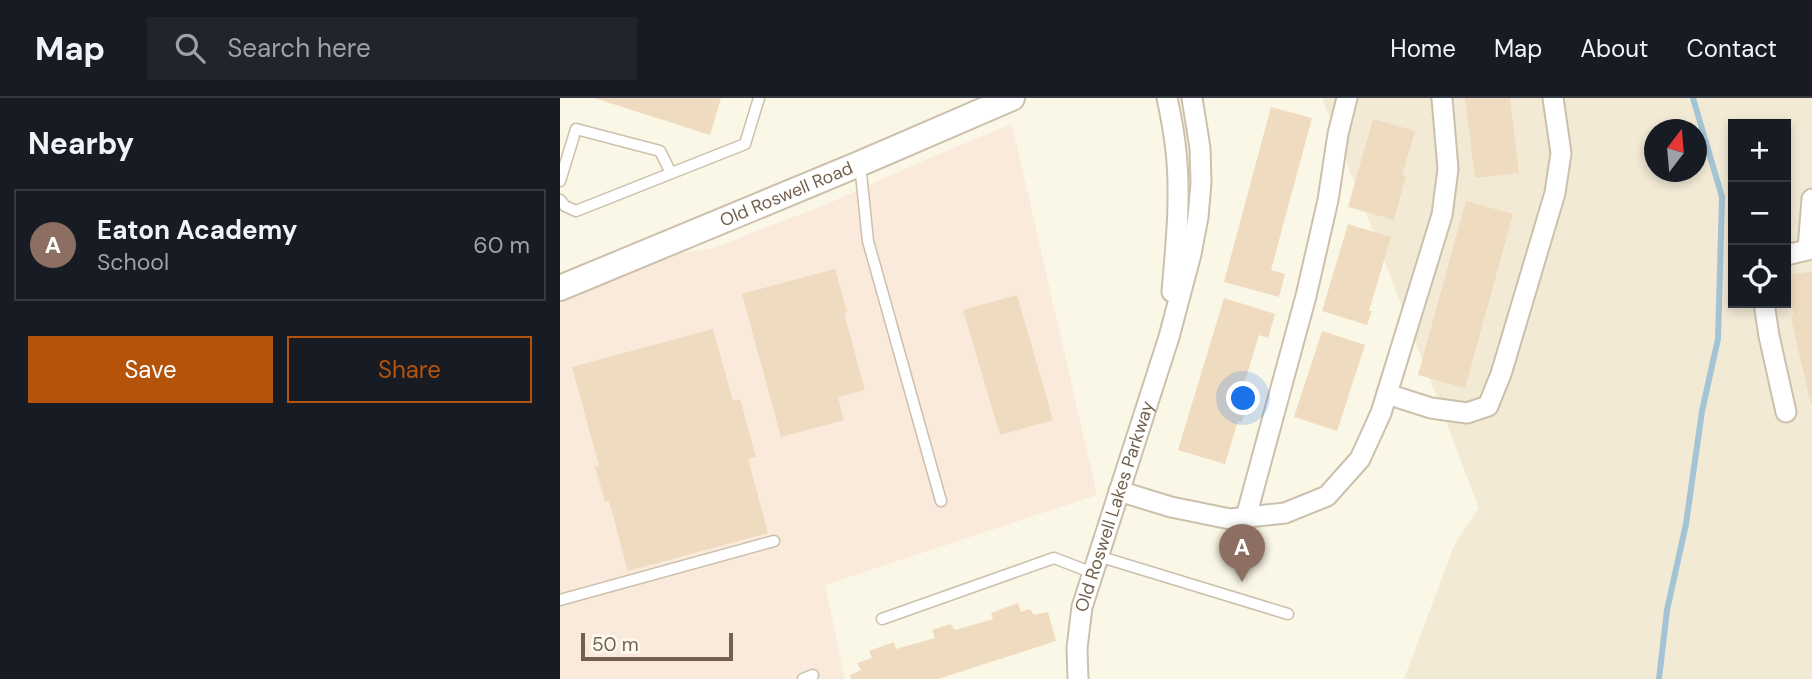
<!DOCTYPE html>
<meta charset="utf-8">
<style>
:root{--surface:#171b24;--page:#20242c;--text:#f1f3f6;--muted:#9ea1a6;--line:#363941;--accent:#b45309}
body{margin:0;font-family:"DM Sans",sans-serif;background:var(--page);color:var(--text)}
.controls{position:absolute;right:21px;top:21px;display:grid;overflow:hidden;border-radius:0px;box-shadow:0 4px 10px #0003}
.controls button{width:63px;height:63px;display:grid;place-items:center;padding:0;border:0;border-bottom:2px solid var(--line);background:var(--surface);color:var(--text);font:35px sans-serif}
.compass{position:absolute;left:1084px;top:21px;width:63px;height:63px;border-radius:50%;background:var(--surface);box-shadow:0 4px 10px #0003;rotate:16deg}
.scale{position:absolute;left:21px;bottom:18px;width:152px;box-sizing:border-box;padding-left:7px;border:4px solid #73614d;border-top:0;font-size:19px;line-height:24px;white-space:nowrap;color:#73614d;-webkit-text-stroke:5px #fefaed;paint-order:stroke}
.you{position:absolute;left:684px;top:301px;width:24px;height:24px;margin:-18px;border:5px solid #fff;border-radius:50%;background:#1a73e8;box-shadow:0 0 0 10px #1a73e833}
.badge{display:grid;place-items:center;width:46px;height:46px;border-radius:50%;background:var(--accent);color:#fff;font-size:23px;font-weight:700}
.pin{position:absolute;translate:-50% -58px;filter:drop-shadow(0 2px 4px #0008)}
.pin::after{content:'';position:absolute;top:37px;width:24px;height:21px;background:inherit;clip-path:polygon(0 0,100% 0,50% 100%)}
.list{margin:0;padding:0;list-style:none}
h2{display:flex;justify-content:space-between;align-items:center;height:91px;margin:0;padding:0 28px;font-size:30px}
h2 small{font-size:23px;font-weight:400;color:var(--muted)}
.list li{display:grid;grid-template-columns:46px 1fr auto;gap:21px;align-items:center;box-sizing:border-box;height:112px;margin:0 14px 14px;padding:0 14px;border:2px solid var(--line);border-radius:0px}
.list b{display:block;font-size:26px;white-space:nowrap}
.list p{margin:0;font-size:23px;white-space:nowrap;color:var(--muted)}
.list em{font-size:23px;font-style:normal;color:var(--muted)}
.actions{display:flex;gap:14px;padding:21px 28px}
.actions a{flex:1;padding:16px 0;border:2px solid var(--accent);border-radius:0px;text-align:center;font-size:24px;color:var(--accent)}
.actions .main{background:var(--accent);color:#fff}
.icon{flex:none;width:38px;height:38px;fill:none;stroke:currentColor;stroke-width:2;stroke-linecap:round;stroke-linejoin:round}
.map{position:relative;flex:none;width:1252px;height:581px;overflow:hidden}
header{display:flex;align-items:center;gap:42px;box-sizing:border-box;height:98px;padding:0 35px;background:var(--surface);border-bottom:2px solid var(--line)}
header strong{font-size:33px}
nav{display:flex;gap:38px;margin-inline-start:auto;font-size:24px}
.search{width:490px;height:63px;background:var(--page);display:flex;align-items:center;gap:18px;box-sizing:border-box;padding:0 24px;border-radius:0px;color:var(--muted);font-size:26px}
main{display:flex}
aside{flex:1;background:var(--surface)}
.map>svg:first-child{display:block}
.residential{fill:#f2ead5;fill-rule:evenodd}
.commercial{fill:#faeadb}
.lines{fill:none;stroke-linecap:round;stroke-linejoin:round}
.stream{stroke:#a3c4d4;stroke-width:6}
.building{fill:#efdbc0}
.service-casing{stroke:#ccc0ad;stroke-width:13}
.minor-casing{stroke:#ccc0ad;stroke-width:23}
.tertiary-casing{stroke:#ccc0ad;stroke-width:28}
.service{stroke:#fff;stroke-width:10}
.minor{stroke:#fff;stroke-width:19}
.tertiary{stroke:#fff;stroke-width:24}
.labels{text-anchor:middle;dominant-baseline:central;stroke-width:5;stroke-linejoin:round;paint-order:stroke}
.street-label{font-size:18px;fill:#73614d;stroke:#fefaed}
</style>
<header>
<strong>Map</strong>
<div class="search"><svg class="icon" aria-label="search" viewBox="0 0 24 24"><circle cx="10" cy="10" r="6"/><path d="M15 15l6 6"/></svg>Search here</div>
<nav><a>Home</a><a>Map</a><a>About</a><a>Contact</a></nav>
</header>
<main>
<aside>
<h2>Nearby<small></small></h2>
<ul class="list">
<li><span class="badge" style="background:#8d6e63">A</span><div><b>Eaton Academy</b><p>School</p></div><em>60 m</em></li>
</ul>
<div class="actions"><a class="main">Save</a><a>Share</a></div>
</aside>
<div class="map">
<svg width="1252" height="581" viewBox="0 0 1252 581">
<rect width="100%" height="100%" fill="#fbf7e6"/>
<path class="residential" d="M762,0h490v581h-408l51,-136 24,-35zM1173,26h53v179h-53zM1094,32h42v42h-42z"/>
<polygon class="commercial" points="452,26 537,397 265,487 285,581 0,581 0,204 114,156 150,151 267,106 367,61"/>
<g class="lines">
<polyline class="stream" points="1099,581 1107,512 1126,426 1142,313 1158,241 1162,99 1133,0"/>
</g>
<g class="building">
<polygon points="34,0 161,0 150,37"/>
<polygon points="905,0 950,0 959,75 915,80"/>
<polygon points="711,9 752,20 711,172 725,176 719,199 664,184"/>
<polygon points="813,21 855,33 842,77 846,78 834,122 788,109"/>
<polygon points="906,103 953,116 905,290 858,277"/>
<polygon points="788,126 831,139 809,213 812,213 807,227 762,213"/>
<polygon points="275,171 287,214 284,215 305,292 278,299 284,322 221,339 182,196"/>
<polygon points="1252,173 1252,306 1251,307 1231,220 1234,217 1226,178"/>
<polygon points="457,197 493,322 440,337 403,212"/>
<polygon points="664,200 715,216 708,240 699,237 680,299 689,302 682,324 678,323 665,366 618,352"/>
<polygon points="153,231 173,303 180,301 196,359 188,361 208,435 68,473 49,403 45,404 35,368 39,368 12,269"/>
<polygon points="762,233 805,247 777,333 734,319"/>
<polygon points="458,505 461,514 470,511 474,517 488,514 496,543 378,581 291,581 290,577 301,572 297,565 312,560 309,553 334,544 336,551 375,540 372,532 390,526 395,532 433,521 431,515"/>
</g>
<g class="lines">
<g class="service-casing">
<g id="service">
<polyline points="300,66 308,143 381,403"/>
<polyline points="0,83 16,31 100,53 111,75"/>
<polyline points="0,102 5,108 16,113 185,46 199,0"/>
<polyline points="538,458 728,516"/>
<polyline points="0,502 214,443"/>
<polyline points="322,521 494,460 533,475"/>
<polyline points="243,581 253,577"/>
</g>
</g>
<g class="minor-casing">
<g id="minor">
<path d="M607,0c4,18 7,35 9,53 5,47 0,94 -4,141"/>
<polyline points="1248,151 1252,101"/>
<polyline points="1226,157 1252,151"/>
<polyline points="1204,205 1209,238 1226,314"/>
<polyline points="827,296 871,310 907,315 928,308 941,276 995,95 1001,55 993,0"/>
<polyline points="559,393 611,409 670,421 725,415 767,398 800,361 821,315 882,117 888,71 882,0"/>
<polyline points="686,419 746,198 768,102 778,36 787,0"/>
<path id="s1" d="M518,581l-1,-31 5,-41 87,-270 22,-83 7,-37 3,-34 -1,-35 -8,-50"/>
</g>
</g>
<g class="tertiary-casing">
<g id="tertiary">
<path id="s2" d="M0,190l299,-124 153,-66"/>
</g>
</g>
<use href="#service" class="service"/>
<use href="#minor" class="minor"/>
<use href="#tertiary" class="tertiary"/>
</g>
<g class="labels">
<g class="street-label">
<text stroke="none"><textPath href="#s2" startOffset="245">Old Roswell Road</textPath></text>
<text stroke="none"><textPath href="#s1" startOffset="178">Old Roswell Lakes Parkway</textPath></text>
</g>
</g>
</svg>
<div class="controls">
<button>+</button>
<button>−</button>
<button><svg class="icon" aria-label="locate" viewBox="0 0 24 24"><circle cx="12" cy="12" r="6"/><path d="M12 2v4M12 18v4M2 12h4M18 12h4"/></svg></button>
</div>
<svg class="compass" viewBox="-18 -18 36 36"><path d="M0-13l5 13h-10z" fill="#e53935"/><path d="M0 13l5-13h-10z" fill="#9ea1a6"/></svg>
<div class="scale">50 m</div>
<div class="you"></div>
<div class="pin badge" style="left:682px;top:484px;background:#8d6e63">A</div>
</div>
</main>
